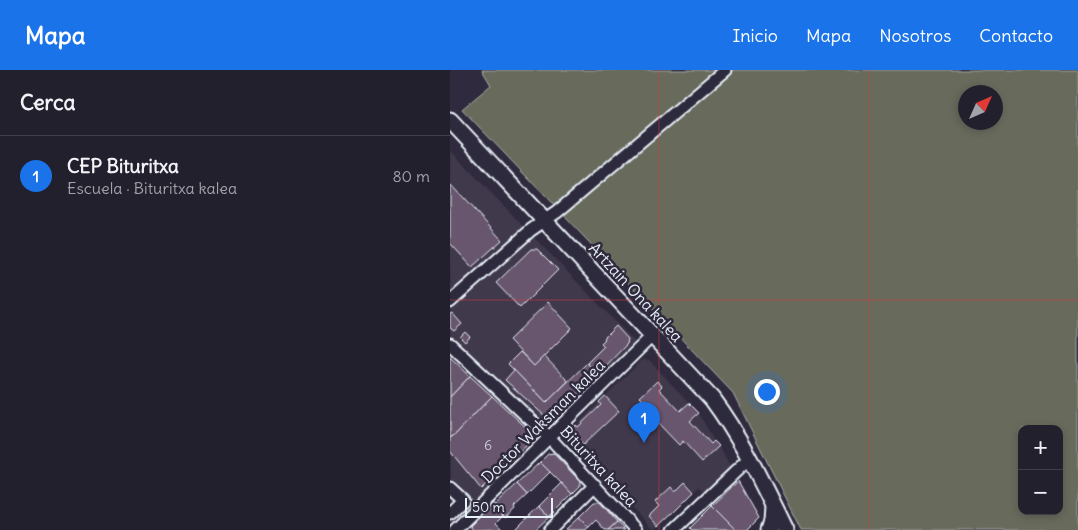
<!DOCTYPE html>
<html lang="es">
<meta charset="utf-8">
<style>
:root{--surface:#23202e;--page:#2f2d3a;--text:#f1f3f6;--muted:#a3a3aa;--line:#403e4a;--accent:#1a73e8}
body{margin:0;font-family:Delius,sans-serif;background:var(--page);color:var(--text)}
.controls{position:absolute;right:15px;bottom:15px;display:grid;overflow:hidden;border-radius:10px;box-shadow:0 2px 8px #0003}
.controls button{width:45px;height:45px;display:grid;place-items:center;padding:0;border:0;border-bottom:1px solid var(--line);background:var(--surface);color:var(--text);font:25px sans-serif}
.compass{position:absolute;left:508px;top:15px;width:45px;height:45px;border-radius:50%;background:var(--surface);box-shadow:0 2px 8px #0003;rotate:45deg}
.scale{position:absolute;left:15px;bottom:12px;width:88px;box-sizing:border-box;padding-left:5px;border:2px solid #e8f1f8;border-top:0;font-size:14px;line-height:18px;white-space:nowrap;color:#e8f1f8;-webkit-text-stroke:4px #2f2a3d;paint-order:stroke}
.you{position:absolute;left:316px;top:321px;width:18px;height:18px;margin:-12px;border:4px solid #fff;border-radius:50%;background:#1a73e8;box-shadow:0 0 0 8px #1a73e833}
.badge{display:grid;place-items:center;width:32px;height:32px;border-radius:50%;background:var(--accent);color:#fff;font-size:16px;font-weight:700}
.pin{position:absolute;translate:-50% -41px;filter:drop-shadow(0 1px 2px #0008)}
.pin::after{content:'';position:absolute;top:26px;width:18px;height:15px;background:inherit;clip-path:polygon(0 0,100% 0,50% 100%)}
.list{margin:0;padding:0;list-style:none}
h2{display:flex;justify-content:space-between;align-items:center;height:65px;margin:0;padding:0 20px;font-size:21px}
h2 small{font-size:16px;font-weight:400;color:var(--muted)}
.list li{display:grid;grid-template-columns:32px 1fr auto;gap:15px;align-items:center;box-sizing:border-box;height:80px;padding:0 20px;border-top:1px solid var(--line)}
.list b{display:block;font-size:19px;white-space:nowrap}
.list p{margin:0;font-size:16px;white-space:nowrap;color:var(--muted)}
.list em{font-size:16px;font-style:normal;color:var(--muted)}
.map{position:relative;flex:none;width:628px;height:460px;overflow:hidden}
header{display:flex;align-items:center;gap:30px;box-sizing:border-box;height:70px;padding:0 25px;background:var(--accent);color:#fff}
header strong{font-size:24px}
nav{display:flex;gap:28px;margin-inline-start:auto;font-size:18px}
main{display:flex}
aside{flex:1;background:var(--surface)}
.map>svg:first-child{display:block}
.built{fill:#40374c}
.green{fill:#676a5c;stroke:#a8aeaa;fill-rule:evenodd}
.building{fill:#68556e;stroke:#e8f1f8}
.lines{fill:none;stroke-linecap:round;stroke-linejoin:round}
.minor-casing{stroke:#e8f1f8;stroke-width:15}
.major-casing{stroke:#e8f1f8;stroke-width:19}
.minor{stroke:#2f2a3d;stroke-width:11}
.major{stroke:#2f2a3d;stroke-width:15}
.grid{fill:none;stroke:#d83c3d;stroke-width:1;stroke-opacity:0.55}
.labels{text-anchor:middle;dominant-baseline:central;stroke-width:5;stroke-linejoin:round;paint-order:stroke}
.number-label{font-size:14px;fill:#c8cad6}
.street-label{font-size:16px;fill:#e8f1f8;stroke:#2f2a3d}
</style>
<header>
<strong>Mapa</strong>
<nav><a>Inicio</a><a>Mapa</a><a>Nosotros</a><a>Contacto</a></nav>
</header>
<main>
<aside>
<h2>Cerca<small></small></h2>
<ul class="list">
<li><span class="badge">1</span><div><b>CEP Bituritxa</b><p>Escuela · Bituritxa kalea</p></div><em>80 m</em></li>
</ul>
</aside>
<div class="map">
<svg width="628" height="460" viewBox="0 0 628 460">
<rect width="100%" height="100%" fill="#2f2a3d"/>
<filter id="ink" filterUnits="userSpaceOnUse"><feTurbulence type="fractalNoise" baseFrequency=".02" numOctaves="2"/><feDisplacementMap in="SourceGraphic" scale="10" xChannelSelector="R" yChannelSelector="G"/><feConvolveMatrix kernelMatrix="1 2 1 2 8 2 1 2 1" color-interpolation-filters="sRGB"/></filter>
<g filter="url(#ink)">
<g class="built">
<polygon points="0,80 187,274 88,370 1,460"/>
<polygon points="192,290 199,290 249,343 264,371 269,376 282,400 262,421 255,422 249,417 231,434 232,435 222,444 221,444 203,460 118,369 118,363"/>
</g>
<path class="green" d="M32,0h596v460h-277l-68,-137 -271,-284 29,-24zM516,22h30v30h-30zM572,359h37v82h-37z"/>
<g class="building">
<polygon points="0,114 52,170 22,197 0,173"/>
<polygon points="81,179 87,179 108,200 70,238 46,213"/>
<polygon points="98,232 122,258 84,296 59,270"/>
<polygon points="2,243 12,254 4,261 0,258 0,244"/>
<polygon points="166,256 178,269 177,274 148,304 137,293 154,276 151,273 155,269 154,268"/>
<polygon points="15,262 20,267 15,272 10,267"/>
<polygon points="70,282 84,296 94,286 118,311 96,333 58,294"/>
<polygon points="0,287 20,306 0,327"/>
<polygon points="137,293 148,304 103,348 97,348 55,310 64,300 96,333"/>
<polygon points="20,306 42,326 6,364 0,368 0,327"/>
<polygon points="207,311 212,316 209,319 230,341 239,333 249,343 240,351 261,374 264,371 269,376 252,392 233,371 229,375 206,351 210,348 190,327"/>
<polygon points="42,326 82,363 82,370 31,419 0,381 0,368 6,364"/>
<polygon points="155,326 169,341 133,375 120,361 126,355 128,357 151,335 149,332"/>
<polygon points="103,383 130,411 130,416 122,424 90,392 98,384"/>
<polygon points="90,392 100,402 77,425 67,414"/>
<polygon points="288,411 309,448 297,460 286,460 262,436"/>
<polygon points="235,412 244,422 222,444 221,444 208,456 199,446 209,436 205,432 221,417 225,422"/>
<polygon points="112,413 122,424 99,447 89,436"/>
<polygon points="67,414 77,425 64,437 65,439 55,448 45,435"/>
<polygon points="144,432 150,432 167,452 158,460 155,460 146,450 139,457 129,447"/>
<polygon points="43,433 53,446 46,453 52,459 23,460 20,456"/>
<polygon points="89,436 99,447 85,460 65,460"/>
<polygon points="262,436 286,460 242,460 240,458"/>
<polygon points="129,447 139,457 135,460 115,460"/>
<polygon points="167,452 174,460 158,460"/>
</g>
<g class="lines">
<g class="minor-casing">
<g id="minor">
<polyline points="0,232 81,160 107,142 275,0"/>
<polyline points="0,274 99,367 186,460"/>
<polyline points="0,418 13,430 0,443"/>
<polyline points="5,460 203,265"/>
<polyline points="100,460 145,415"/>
<polyline points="224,460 299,389"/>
</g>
</g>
<g class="major-casing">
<g id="major">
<path d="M0,50l262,279c30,40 51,86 73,131"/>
<polyline points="319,460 322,451 323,437"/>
</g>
</g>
<use href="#minor" class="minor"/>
<use href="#major" class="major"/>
</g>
</g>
<path class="grid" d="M209,0v460M419,0v460M0,230h628"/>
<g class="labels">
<g class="number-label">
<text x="38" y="375">6</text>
</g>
<g class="street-label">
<text transform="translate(186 222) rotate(47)">Artzain Ona kalea</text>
<text transform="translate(93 351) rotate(-45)">Doctor Waksman kalea</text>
<text transform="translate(149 396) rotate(47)">Bituritxa kalea</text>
</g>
</g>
</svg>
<div class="controls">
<button>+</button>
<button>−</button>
</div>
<svg class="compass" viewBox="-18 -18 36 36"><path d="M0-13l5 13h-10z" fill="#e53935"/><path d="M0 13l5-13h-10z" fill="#a3a3aa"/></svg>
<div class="scale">50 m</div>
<div class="you"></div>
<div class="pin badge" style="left:194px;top:373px">1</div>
</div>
</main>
